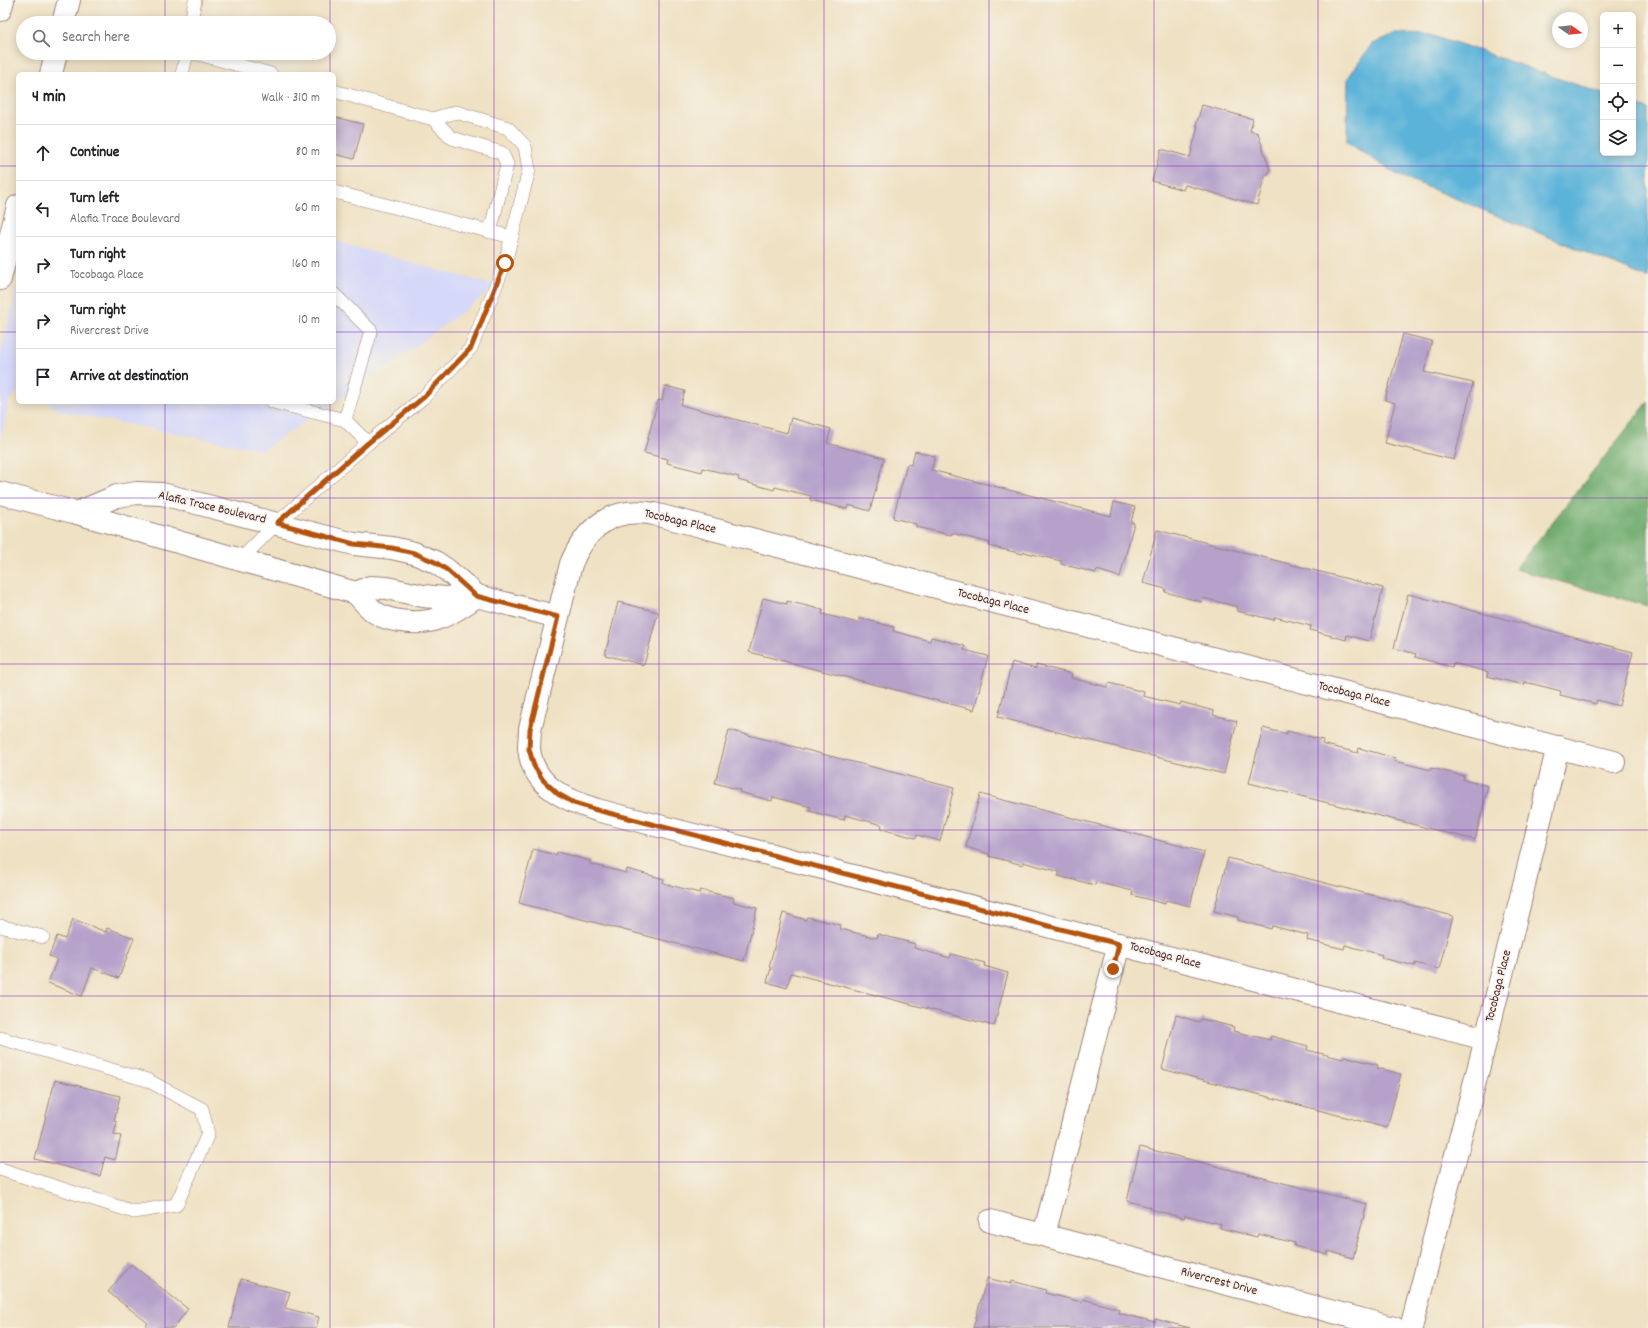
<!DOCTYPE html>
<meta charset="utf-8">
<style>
:root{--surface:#fff;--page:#f6f6f6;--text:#202124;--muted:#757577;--line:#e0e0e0}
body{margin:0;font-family:Dekko,sans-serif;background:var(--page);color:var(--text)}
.controls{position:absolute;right:12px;top:12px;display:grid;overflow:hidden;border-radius:6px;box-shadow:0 2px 10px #0003}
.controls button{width:36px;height:36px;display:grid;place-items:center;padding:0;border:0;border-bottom:1px solid var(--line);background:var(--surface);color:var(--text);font:20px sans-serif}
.compass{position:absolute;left:1552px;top:12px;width:36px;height:36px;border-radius:50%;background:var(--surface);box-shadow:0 2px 10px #0003;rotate:104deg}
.stop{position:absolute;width:12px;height:12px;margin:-9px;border:3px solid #b45309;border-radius:50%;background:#fff}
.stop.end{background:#b45309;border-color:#fff;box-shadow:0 1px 4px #0008}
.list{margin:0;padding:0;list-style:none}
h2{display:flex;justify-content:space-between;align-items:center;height:52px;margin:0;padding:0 16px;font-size:17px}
h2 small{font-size:13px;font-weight:400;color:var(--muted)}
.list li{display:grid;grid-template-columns:26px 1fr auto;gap:12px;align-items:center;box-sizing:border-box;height:56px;padding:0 16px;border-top:1px solid var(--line)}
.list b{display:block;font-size:15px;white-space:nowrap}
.list p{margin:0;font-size:13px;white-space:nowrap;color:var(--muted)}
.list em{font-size:13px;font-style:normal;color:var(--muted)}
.icon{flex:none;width:22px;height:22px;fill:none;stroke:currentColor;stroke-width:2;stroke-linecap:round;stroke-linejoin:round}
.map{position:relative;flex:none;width:1648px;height:1328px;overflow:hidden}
.search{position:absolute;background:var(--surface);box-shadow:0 2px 10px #0003;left:16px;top:16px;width:320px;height:44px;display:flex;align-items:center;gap:10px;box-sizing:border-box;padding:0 14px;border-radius:22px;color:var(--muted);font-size:15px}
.panel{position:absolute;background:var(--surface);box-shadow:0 2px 10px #0003;left:16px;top:72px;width:320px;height:332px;border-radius:6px}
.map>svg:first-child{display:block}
.built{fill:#d5d8f9}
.forest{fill:#6daa6c;stroke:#5c644c}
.water{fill:#5cb3d9;stroke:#536982}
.building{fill:#b5a1ca}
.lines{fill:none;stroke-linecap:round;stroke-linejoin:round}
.lane-casing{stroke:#9c8077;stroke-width:14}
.street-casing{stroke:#9c8077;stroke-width:24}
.secondary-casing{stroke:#9c8077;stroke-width:24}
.lane{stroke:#fff;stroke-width:13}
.street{stroke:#fff;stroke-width:22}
.secondary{stroke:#fff;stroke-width:22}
.route{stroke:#b45309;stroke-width:5}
.grid{fill:none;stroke:#7b2cbf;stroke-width:1;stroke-opacity:0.55}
.labels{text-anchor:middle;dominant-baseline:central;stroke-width:3.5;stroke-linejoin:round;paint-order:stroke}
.street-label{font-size:13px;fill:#4a1f2b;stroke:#f7f3e8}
</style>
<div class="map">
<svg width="1648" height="1328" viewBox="0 0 1648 1328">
<rect width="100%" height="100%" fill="#f7f3e8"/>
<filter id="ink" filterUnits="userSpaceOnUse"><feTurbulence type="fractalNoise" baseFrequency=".025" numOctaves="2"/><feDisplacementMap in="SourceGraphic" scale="8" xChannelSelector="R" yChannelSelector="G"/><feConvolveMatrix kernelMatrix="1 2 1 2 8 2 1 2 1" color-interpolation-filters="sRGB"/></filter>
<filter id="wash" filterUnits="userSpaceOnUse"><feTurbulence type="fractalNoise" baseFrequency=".012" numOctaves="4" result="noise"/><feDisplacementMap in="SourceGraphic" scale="16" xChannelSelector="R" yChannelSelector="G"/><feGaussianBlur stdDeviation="0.9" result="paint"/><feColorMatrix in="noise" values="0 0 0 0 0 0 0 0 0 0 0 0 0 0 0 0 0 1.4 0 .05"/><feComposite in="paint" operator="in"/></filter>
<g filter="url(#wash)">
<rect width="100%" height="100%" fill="#efe1c3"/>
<g class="built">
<polygon points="334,241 497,286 409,351 334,402"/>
<polygon points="18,284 18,392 11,398 9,401 0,442 0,357"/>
<polygon points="46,402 334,402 263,450 60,411"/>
</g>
<polygon class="forest" points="1648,402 1648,606 1515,569"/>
<polygon class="water" points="1397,34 1434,35 1603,94 1603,153 1633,153 1633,104 1648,109 1648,278 1396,174 1347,142 1348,78 1372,44"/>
<g id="blocks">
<g class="building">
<polygon points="1202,105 1253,119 1250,131 1258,133 1270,170 1268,175 1265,175 1257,205 1185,185 1183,190 1152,181 1161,149 1190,157 1198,126 1196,125"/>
<polygon points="334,117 363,124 354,159 334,154"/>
<polygon points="1403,334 1432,341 1424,372 1473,383 1454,460 1385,443 1395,403 1385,400"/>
<polygon points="665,386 685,391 681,405 787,433 791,418 831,429 827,443 884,458 870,511 848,505 847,509 810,500 811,496 775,487 774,490 738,480 739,477 703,468 702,472 667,463 668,459 644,453 658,400 662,401"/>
<polygon points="915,451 935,456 931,470 1111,516 1114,502 1135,507 1131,522 1134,523 1120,577 1097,570 1096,573 1061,564 1061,561 1024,552 1023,554 989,546 990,543 952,533 951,535 916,527 916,524 893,518 907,464 911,465"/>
<polygon points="1157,530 1383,588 1369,641 1347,635 1346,640 1310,630 1311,626 1275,617 1274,620 1237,611 1238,607 1203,598 1202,602 1165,592 1166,589 1143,583"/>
<polygon points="1408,594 1633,652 1619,706 1597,700 1596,704 1560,695 1561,691 1525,682 1524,685 1487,676 1488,672 1453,663 1452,667 1415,657 1416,654 1394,648"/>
<polygon points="763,598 787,604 787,601 823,610 822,614 858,623 859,618 894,627 893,631 930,641 931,637 965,646 964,650 988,656 974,710 749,652"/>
<polygon points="618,602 658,612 644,665 605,655"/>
<polygon points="1012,662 1036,669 1036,665 1072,674 1071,678 1107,687 1109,683 1144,692 1143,696 1180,705 1181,702 1214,711 1213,715 1237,721 1224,774 998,717"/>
<polygon points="1263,728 1287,734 1287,731 1323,740 1322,744 1358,753 1359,748 1395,758 1394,761 1431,770 1431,768 1464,776 1463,780 1488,786 1475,840 1249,783"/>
<polygon points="729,730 954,788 940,841 917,835 916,838 881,829 882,825 845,815 844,820 809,811 811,807 773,797 772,801 739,792 740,790 715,783"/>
<polygon points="980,794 1204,852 1190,906 1166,900 1165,904 1132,895 1133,891 1096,882 1095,885 1058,876 1060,872 1023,862 1023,865 989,856 989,854 966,847"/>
<polygon points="533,849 556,855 557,852 590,861 590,864 626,873 627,869 664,879 663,883 699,893 700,890 734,898 733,902 757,908 744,961 519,903"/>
<polygon points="1228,858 1453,916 1439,969 1415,963 1415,966 1381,958 1382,955 1345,945 1344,949 1307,940 1308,935 1272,926 1271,929 1238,920 1238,917 1214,911"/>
<polygon points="783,913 806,920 807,917 841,925 840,929 877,938 878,934 915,944 914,948 950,958 951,954 985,963 984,966 1008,973 994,1026 791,973 787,988 767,982 771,968 769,967"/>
<polygon points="73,919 106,932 107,928 134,938 119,978 92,968 82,996 48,983 57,959 49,956 57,936 65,939"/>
<polygon points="1176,1015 1199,1022 1201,1019 1234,1027 1233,1031 1270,1040 1271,1036 1308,1046 1307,1050 1343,1059 1344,1056 1378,1065 1377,1068 1401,1074 1387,1128 1162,1069"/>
<polygon points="55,1080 120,1096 114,1121 117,1122 114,1135 121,1136 115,1160 105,1157 100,1176 35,1159"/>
<polygon points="1140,1147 1367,1204 1353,1258 1328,1251 1328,1255 1294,1246 1295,1243 1258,1234 1257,1237 1220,1228 1221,1224 1185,1215 1184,1218 1150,1209 1151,1207 1127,1201"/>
<polygon points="131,1264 188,1309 173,1328 147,1328 145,1327 148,1323 108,1292"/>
<polygon points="987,1278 1011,1284 1012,1281 1046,1290 1045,1293 1082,1302 1083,1299 1119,1309 1118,1313 1155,1322 1155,1319 1190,1328 973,1328"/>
<polygon points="241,1279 290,1292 285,1308 319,1317 316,1328 229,1328"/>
</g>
</g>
</g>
<g filter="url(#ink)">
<use href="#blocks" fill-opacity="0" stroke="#9c8077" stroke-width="1"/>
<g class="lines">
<g class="lane-casing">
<g id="lane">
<polyline points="191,23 195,0"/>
<polyline points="195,53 271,74"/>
<polyline points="182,74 187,53"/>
<polyline points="334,91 433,119 456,112 508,128 525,146 529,170 505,263 471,348 424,397 368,443"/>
<polyline points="433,119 452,138 502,153 507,164 490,232"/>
<polyline points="334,192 512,237"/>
<polyline points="334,294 371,331 345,420"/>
<polyline points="240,560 277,523 368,443 345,420 273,402"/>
<polyline points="0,926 43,937"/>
<polyline points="0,1038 147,1080 202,1109 208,1134 176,1205 134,1212 0,1169"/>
</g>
</g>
<g class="street-casing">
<g id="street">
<path d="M0,493l77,20 279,80c6,7 12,14 20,20 14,9 44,12 60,6 15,-5 28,-14 41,-23"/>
<polyline points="77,513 117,496 137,493 162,494 354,544 392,548 414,553 435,562 447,570 477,596"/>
<polyline points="356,593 370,587 387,588 423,596 445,598 477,596 558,617"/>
<path d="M1486,1039l-889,-229c-31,-10 -65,-24 -68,-62 0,-6 1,-13 1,-19l41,-165c15,-37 42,-58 83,-50l960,248"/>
<polyline points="990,1221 1394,1328"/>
<polyline points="1044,1235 1119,944"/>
<polyline points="1411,1328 1486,1039 1558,747"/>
</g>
</g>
<g class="secondary-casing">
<g id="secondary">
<polyline points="0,10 3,0"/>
<polyline points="63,23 69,0"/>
<polyline points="51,74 56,53"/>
<polyline points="0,279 18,206"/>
</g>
</g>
<use href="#lane" class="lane"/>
<use href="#street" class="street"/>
<use href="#secondary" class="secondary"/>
</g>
</g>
<g class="lines" filter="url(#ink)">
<polyline class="route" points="505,263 471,348 424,397 368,443 277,523 354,544 392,548 414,553 435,562 447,570 476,596 558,617 530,729 529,749 534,766 543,780 558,794 574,803 597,810 1119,944 1113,969"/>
</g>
<path class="grid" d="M165,0v23M330,0v74M494,0v1328M659,0v1328M824,0v1328M989,0v1328M1154,0v1328M1318,0v1328M1483,0v1328M165,53v21M0,166h18M334,166h1314M0,332h18M334,332h1314M165,402v926M330,402v926M0,498h1648M0,664h1648M0,830h1648M0,996h1648M0,1162h1648"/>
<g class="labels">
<g class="street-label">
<text transform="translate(212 508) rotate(13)">Alafia Trace Boulevard</text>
<text transform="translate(680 522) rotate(13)">Tocobaga Place</text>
<text transform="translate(993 602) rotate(14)">Tocobaga Place</text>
<text transform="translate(1354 695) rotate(14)">Tocobaga Place</text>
<text transform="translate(1165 956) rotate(15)">Tocobaga Place</text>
<text transform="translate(1499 986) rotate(-76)">Tocobaga Place</text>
<text transform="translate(1219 1282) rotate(15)">Rivercrest Drive</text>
</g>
</g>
</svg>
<div class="controls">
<button>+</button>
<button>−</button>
<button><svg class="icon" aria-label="locate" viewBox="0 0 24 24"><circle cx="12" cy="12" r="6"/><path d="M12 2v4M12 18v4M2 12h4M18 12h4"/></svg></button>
<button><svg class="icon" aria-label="layers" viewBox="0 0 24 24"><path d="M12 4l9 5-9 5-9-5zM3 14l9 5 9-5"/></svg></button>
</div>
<svg class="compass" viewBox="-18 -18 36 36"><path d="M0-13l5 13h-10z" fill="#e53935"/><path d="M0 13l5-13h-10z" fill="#757577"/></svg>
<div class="stop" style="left:505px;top:263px"></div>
<div class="stop end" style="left:1113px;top:969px"></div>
<div class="search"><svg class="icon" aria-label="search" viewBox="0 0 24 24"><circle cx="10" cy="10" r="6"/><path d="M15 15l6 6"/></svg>Search here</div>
<section class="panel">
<h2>4 min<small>Walk · 310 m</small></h2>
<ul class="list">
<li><svg class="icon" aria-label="ahead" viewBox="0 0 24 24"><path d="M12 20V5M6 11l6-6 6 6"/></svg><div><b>Continue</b></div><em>80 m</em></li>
<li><svg class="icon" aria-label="left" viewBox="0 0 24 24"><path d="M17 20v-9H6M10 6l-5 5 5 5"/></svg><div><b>Turn left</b><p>Alafia Trace Boulevard</p></div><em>60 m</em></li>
<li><svg class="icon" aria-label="right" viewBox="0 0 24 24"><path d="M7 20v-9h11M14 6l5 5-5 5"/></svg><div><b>Turn right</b><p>Tocobaga Place</p></div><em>160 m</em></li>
<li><svg class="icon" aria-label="right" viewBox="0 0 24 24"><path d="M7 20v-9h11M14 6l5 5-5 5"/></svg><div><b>Turn right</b><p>Rivercrest Drive</p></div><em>10 m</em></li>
<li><svg class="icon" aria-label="arrive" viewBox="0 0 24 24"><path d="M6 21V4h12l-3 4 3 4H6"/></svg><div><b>Arrive at destination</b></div></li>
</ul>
</section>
</div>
